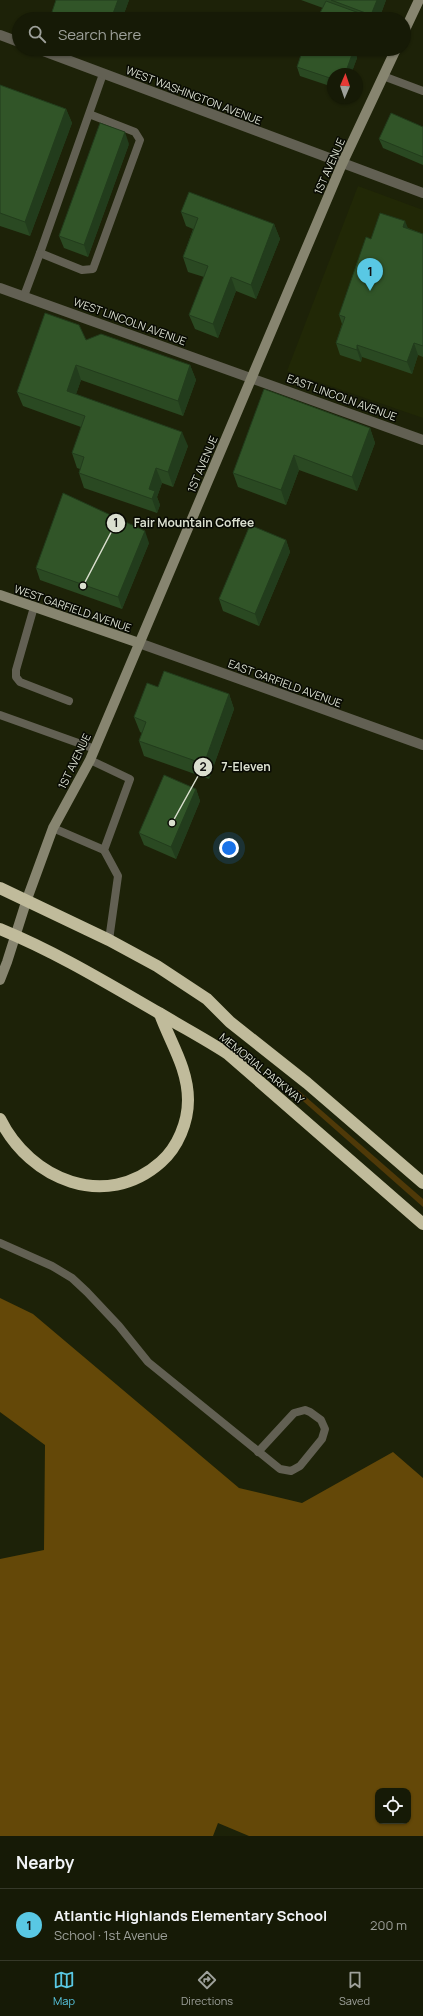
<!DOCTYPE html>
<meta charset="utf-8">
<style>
:root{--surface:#161a06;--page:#232714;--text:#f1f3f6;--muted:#9ea19b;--line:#353828;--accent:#59c8e4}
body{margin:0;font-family:Manrope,sans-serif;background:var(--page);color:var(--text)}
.controls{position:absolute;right:12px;bottom:12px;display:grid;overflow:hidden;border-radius:8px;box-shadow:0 1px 3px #0004}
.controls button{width:36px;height:36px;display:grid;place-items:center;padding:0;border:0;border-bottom:1px solid var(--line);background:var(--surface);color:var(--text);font:20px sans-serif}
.compass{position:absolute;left:327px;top:68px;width:36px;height:36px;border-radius:50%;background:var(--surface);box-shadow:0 1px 3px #0004;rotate:2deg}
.you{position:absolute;left:229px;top:848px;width:14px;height:14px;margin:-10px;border:3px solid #fff;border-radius:50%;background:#1a73e8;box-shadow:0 0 0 6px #1a73e833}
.badge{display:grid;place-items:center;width:26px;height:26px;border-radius:50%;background:var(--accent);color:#111;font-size:13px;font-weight:700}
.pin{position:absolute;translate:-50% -33px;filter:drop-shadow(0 1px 2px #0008)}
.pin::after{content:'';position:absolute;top:21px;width:14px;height:12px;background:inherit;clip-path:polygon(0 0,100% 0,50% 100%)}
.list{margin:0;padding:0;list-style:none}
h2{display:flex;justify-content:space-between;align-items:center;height:52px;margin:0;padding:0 16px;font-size:17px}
h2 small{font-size:13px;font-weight:400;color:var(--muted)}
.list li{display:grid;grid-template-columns:26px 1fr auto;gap:12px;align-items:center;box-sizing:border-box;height:72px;padding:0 16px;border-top:1px solid var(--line)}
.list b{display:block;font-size:15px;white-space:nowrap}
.list p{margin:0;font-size:13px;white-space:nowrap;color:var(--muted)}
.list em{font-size:13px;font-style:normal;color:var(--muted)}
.icon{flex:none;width:22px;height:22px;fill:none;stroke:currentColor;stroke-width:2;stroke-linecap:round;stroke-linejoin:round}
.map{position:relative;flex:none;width:423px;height:1836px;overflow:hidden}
.search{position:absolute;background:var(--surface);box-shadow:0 1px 3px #0004;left:12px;right:12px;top:12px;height:44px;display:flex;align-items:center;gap:10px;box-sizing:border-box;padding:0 14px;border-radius:22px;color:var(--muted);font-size:15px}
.sheet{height:124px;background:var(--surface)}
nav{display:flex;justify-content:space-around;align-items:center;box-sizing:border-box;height:56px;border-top:1px solid var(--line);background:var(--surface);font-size:11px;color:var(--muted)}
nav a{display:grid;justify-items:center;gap:2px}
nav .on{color:var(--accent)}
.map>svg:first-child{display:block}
.built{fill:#212806}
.green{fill:#4f3908}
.forest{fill:#644808;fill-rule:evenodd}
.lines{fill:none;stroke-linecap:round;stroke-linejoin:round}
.lane{stroke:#626053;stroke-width:8}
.street{stroke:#626053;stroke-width:10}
.secondary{stroke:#878570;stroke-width:10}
.highway{stroke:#c0bb9b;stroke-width:12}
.wall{fill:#2a4922}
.shaded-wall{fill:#223c1c}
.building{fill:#315528;stroke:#223c1c}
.labels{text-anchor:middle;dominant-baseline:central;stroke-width:3;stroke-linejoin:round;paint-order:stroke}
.street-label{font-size:11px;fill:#dadfcf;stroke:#080a03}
.leader{fill:none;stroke:#dadfcf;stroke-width:1.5}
.callout-dot{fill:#dadfcf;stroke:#080a03;stroke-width:1.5}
.mark-label{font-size:12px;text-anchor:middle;font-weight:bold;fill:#111}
.callout-label{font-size:12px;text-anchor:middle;font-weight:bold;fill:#dadfcf;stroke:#080a03;stroke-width:3;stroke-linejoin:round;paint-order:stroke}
</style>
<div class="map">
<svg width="423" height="1836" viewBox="0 0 423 1836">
<rect width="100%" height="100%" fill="#1d2208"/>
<polygon class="built" points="358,186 423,210 423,418 287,371"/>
<polygon class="green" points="298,1090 423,1199 423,1207 295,1094"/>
<path class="forest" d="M0,1298l33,16 206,174 63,15 91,-51 30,26v358h-174l-31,-13 -5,13h-213v-277l44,-9 1,-105 -45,-33zM378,1791h30v30h-30z"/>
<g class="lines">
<g class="lane">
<polyline points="383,76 423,91"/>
<polyline points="89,114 135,132 140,140 93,269 82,270 40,253 103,74"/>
<polyline points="24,296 40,253"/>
<polyline points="34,607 16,670 16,677 20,682 69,701"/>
<polyline points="0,715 95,749"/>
<polyline points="90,760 130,779 104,850 118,876 109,940"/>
<polyline points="53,828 104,850"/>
<polyline points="0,1243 52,1266 72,1278 87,1292 119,1326 148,1362 280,1469 291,1471 300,1466 322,1439 325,1429 321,1420 310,1412 305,1410 294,1413 258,1452"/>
</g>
<g class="street">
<polyline points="0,35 19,42"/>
<polyline points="38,49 423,193"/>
<polyline points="0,288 423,440"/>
<polyline points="139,643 423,745"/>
</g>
<g class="secondary">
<polyline points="404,32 419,0"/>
<polyline points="0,595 139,643"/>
<polyline points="0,980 7,962 27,899 53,828 90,760 342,164 396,49"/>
</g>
<g class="highway">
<polyline points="0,888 109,940 157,966 207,999 230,1022 307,1083 423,1183"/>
<path d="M0,929c56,23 107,54 159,84 23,14 46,26 69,41l195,170"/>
<path d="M0,1119c30,61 106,92 161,43 17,-15 27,-40 27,-62 0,-32 -18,-58 -28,-86"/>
</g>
</g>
<g class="wall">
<polygon points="56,0 129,0 122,19 54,19 52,12"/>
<polygon points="301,0 386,0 379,19 323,8"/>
<polygon points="354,49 357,58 351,74 333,74 333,87 300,76 297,67"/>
<polygon points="0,85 66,109 72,123 30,236 0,226"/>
<polygon points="423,127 423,165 383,148 379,139"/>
<polygon points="129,144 88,257 64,248 59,236"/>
<polygon points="181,212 274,224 280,239 256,299 236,291 218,338 195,329 189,315 204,277 188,272 183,257 193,229 186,226"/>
<polygon points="408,228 423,234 423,357 418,355 412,374 362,357 361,362 340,355 336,343 342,324 339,315 371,239"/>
<polygon points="86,340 190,365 196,380 183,416 81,380 76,394 188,446 173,487 162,483 157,497 160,505 157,513 84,488 79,473 80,469 77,468 72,453 81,427 23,406 17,392"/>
<polygon points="370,428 375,443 357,491 299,470 286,505 238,487 233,473"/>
<polygon points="286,540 290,552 259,626 223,611 219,599"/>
<polygon points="149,543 122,609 40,580 36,568"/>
<polygon points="158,687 229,694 234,709 209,779 144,756 139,741 142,733 140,732 134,717"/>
<polygon points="196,789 200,801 176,859 144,845 139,833"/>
</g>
<g class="shaded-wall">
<polygon points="118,0 129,0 122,19 111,19"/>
<polygon points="377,0 386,0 379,19 372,19 373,18 371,15"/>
<polygon points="354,49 357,58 351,74 345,74"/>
<polygon points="66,109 72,123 30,236 25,222"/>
<polygon points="125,132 129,144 88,257 84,245"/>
<polygon points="405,221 410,233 403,227"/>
<polygon points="274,224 280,239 256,299 251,285"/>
<polygon points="231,277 236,291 218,338 213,324"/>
<polygon points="414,343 418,355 412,374 407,362"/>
<polygon points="357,345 362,357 361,362 357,350"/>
<polygon points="76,365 81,380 72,406 67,391"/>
<polygon points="190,365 196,380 183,416 178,401"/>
<polygon points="370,428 375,443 357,491 352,477"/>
<polygon points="182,432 188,446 173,487 168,472"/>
<polygon points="294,455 299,470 286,505 281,490"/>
<polygon points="156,468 162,483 157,497 160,505 157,513 152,499 149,489"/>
<polygon points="145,531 149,543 122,609 118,597"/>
<polygon points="286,540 290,552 259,626 255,614"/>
<polygon points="229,694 234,709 209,779 204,764"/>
<polygon points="196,789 200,801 176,859 171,847"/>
</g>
<g class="building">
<polygon points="56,0 118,0 111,19 72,19 52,12"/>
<polygon points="331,0 377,0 371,15"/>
<polygon points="326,1 373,18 372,19 317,19"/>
<polygon points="303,49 354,49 345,74 333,74 333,79 297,67"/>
<polygon points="0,85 66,109 25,222 0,213"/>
<polygon points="391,113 423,127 423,157 379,139"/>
<polygon points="100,123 125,132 84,245 59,236"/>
<polygon points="189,192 274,224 251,285 231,277 213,324 189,315 208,266 183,257 198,218 181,212"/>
<polygon points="380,213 405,221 403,227 423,234 423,346 414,343 407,362 357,345 357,350 336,343 345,317 339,315 366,237 371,239"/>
<polygon points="45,313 79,325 86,340 101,334 190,365 178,401 76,365 67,391 182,432 168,472 156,468 149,489 155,491 152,499 79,473 84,457 72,453 85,416 17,392"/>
<polygon points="264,389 370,428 352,477 294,455 281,490 233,473"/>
<polygon points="63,493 145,531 118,597 36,568"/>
<polygon points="250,525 286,540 255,614 219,599"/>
<polygon points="164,671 229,694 204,764 139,741 146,722 134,717 147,683 158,687"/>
<polygon points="164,775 196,789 171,847 139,833"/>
</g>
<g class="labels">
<g class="street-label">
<text transform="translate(194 95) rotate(21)">WEST WASHINGTON AVENUE</text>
<text transform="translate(329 166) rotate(-66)">1ST AVENUE</text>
<text transform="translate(130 321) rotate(20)">WEST LINCOLN AVENUE</text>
<text transform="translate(342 397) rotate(20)">EAST LINCOLN AVENUE</text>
<text transform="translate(202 464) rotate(-67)">1ST AVENUE</text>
<text transform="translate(73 608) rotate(19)">WEST GARFIELD AVENUE</text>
<text transform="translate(285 683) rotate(20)">EAST GARFIELD AVENUE</text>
<text transform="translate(74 761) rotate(-64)">1ST AVENUE</text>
<text transform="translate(262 1068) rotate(39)">MEMORIAL PARKWAY</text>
</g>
</g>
<path class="leader" d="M83 586L116 523M172 823L203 767"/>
<g class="callout-dot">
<circle cx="83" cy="586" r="4"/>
<circle cx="172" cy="823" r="4"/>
<circle cx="116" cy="523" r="10"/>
<circle cx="203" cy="767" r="10"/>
</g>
<g class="mark-label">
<text x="116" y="527">1</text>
<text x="203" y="771">2</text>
</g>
<g class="callout-label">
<text x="194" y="527">Fair Mountain Coffee</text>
<text x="246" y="771">7-Eleven</text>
</g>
</svg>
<div class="controls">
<button><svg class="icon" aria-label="locate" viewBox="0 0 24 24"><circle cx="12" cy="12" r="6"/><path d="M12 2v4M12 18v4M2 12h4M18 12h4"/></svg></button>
</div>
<svg class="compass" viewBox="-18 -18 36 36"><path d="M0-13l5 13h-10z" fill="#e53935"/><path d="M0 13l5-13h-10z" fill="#9ea19b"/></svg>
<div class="you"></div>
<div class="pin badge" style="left:370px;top:291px">1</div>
<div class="search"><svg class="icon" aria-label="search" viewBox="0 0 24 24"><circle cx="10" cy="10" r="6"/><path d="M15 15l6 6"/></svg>Search here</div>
</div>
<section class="sheet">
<h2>Nearby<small></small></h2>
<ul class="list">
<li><span class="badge">1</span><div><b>Atlantic Highlands Elementary School</b><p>School · 1st Avenue</p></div><em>200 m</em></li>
</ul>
</section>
<nav>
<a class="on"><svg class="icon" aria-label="map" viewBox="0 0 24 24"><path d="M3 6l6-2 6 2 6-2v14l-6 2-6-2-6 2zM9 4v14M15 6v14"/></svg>Map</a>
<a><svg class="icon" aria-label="directions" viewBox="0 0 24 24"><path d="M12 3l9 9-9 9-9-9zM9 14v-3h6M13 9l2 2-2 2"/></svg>Directions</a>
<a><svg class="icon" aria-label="saved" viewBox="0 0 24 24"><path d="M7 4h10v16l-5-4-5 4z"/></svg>Saved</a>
</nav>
